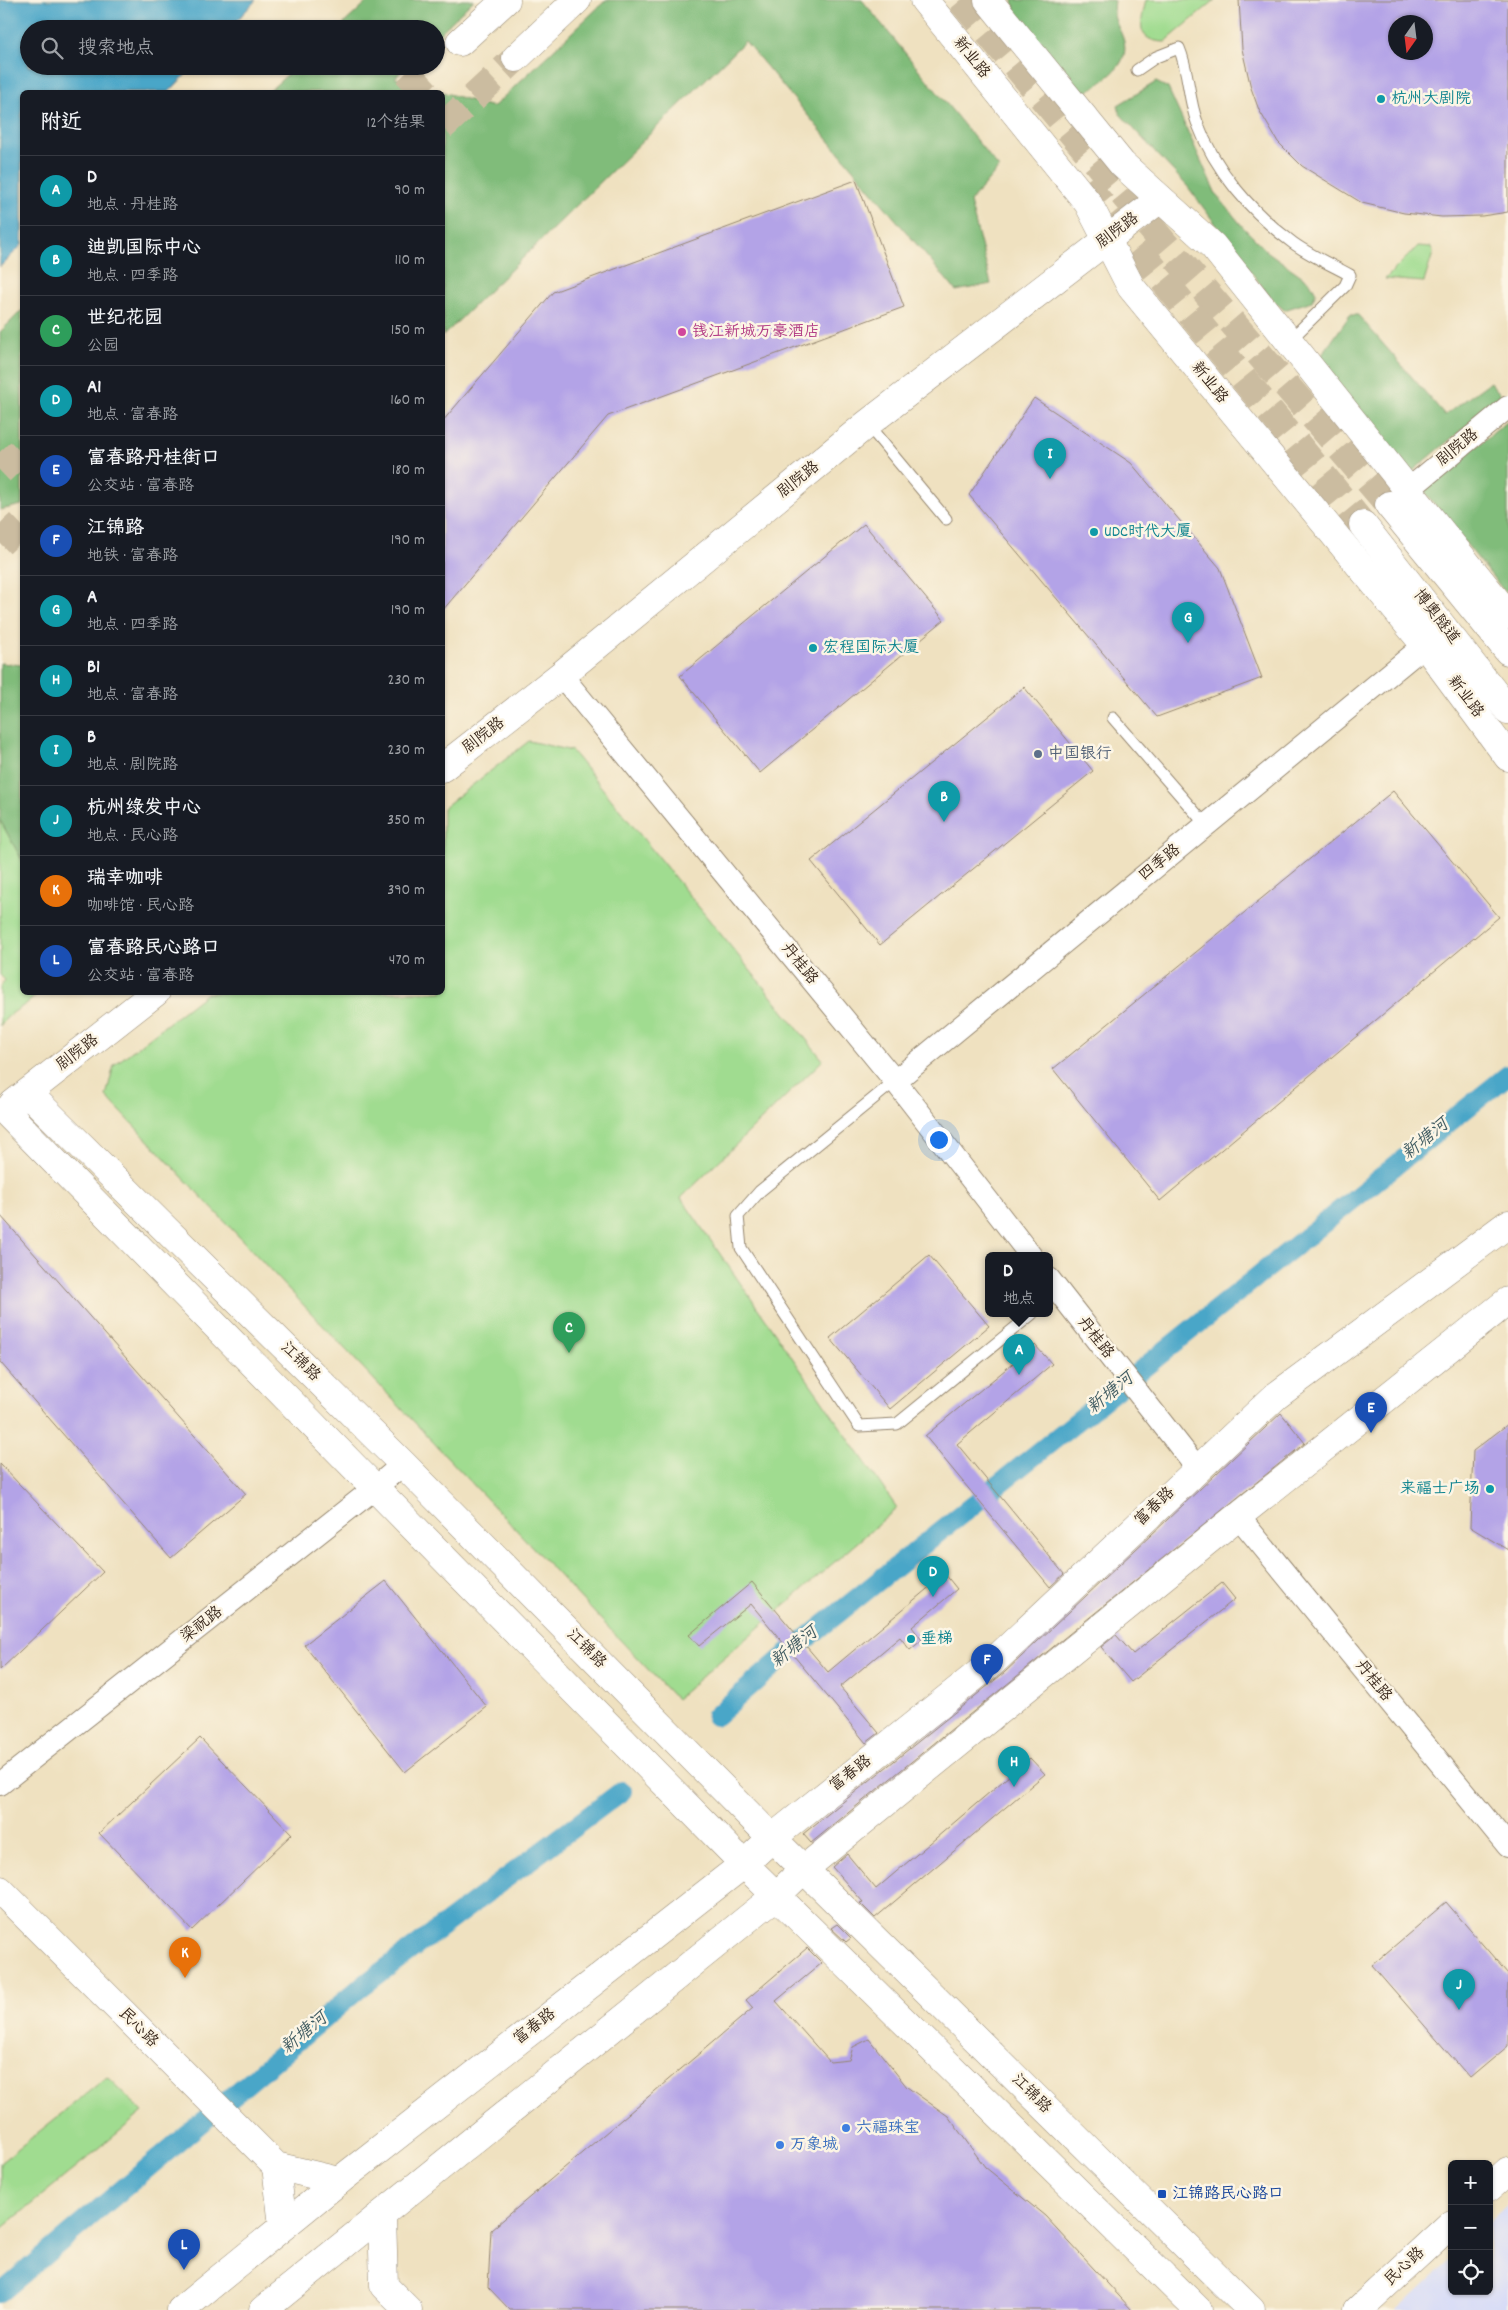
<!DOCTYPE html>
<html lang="zh">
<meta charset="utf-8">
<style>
:root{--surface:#171b24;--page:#20242c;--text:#f1f3f6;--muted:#9ea1a6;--line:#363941;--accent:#0f766e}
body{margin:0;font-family:Dekko,"LXGW WenKai TC",sans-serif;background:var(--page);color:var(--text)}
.controls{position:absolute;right:15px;bottom:15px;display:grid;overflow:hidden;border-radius:8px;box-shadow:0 1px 4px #0004}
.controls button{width:45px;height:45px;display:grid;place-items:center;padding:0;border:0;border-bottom:1px solid var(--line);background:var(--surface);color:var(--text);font:25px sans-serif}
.compass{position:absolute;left:1388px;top:15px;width:45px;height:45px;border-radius:50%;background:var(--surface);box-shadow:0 1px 4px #0004;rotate:194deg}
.you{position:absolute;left:938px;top:1139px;width:18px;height:18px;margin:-12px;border:4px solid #fff;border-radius:50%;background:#1a73e8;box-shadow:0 0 0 8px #1a73e833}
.badge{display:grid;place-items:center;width:32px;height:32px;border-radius:50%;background:var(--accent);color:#fff;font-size:16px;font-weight:700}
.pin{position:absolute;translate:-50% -41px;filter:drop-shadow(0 1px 2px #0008)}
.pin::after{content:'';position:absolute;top:26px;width:18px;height:15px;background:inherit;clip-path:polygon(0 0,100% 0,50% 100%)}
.popup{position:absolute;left:985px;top:1252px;width:68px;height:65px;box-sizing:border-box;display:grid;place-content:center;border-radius:8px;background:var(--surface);filter:drop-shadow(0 1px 4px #0005);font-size:16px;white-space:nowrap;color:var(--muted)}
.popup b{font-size:19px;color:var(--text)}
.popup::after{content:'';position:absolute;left:50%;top:100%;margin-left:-10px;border:10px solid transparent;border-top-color:var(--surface)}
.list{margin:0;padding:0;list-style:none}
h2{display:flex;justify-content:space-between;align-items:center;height:65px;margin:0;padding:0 20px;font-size:21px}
h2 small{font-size:16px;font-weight:400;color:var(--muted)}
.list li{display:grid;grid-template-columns:32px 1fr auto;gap:15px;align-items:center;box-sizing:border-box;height:70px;padding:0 20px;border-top:1px solid var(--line)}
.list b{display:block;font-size:19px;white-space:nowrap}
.list p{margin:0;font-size:16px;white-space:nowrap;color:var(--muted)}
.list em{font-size:16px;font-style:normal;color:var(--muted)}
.icon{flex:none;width:28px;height:28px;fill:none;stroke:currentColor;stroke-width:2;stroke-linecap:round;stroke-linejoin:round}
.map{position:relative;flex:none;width:1508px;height:2310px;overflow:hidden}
.search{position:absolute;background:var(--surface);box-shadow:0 1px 4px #0004;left:20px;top:20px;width:425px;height:55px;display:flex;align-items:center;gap:12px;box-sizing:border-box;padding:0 18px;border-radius:28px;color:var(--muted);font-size:19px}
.panel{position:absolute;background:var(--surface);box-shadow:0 1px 4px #0004;left:20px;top:90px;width:425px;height:905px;border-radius:8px}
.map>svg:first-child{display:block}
.built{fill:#d3d9f9}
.green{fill:#a0dc90;stroke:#6e8357}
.forest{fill:#80bc7a;stroke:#5e734c}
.water{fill:#4aa6c8;stroke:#426873}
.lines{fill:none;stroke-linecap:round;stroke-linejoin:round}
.canal{stroke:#4aa6c8;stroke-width:20}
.building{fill:#b3a3e7;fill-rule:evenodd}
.primary-tunnel{stroke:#cbbca0;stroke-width:28;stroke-dasharray:28 14;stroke-linecap:butt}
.service-casing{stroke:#95866f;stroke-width:13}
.minor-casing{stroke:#95866f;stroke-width:24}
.tertiary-casing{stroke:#95866f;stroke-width:29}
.secondary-casing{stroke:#95866f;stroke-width:29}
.primary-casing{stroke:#95866f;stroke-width:29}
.service{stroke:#fff;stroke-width:11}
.minor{stroke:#fff;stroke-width:22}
.tertiary{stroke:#fff;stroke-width:28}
.secondary{stroke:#fff;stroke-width:28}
.primary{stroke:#fff;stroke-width:28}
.culture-dot{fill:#0f9aa8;stroke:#fcf5e5;stroke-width:2}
.hotel-dot{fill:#d1479c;stroke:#fcf5e5;stroke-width:2}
.service-dot{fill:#5c6f8a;stroke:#fcf5e5;stroke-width:2}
.shop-dot{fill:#3f7fe0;stroke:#fcf5e5;stroke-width:2}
.transit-dot{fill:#1a4fb4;stroke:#fcf5e5;stroke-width:2}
.labels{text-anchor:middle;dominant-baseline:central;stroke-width:5;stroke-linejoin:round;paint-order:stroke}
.street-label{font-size:16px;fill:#3b2a1e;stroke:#fcf5e5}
.culture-label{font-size:16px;fill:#0d838f;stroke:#fcf5e5;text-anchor:start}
.hotel-label{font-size:16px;fill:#b23c85;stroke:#fcf5e5;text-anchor:start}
.service-label{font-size:16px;fill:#4e5e75;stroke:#fcf5e5;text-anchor:start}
.shop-label{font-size:16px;fill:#366cbe;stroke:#fcf5e5;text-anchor:start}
.transit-label{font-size:16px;fill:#164399;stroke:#fcf5e5;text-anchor:start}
.water-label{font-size:18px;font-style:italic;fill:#415c62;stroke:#fcf5e5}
</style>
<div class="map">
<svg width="1508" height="2310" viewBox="0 0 1508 2310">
<rect width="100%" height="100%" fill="#fcf5e5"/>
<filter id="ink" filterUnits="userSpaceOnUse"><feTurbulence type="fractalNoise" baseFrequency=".02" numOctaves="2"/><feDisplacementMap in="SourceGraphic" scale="10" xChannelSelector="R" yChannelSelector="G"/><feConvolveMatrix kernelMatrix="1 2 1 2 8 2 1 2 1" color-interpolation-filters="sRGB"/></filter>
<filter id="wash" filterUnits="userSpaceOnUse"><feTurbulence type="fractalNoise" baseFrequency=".0096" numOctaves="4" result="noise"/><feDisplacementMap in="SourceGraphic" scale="20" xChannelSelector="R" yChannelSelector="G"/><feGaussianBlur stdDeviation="1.12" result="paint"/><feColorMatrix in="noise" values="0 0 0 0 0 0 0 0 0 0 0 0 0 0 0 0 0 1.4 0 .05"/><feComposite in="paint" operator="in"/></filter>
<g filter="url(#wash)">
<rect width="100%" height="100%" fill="#efe1c0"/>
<polygon class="built" points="1508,2205 1508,2310 1397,2310 1452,2258 1452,2291 1489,2291 1489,2223"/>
<g class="green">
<path d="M1146,0h69l-50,42c-31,-1 -24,-20 -19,-42z"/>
<polygon points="1418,246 1431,247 1433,253 1424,282 1385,279"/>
<polygon points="529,741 572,751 823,1060 681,1198 897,1508 676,1699 106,1096 114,1065 207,993 442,992 443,808"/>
<path d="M0,820l22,40v132l16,1c-11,14 -29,18 -38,33v-38l5,-8 -5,-5z"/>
<polygon points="107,2077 143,2112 0,2230 0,2163"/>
</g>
<g class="forest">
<polygon points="369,0 474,0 436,37 436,29 338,29"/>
<polygon points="606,0 862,0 999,168 970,202 991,284 956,291 745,41 443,336 442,92 268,92 297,66 406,66 395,78 493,107"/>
<path d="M1013,0h101c-2,14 1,21 7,33 15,32 -17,46 -39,62l-8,-1 -59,-83z"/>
<polygon points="1156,82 1168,88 1216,194 1243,227 1268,252 1310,282 1316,293 1312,301 1284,310 1270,297 1188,187 1120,114 1118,105"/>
<polygon points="22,310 22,505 0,510 0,332"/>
<polygon points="1350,315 1358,315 1445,415 1490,382 1502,396 1408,475 1314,366"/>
<polygon points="1508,421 1508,596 1423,490"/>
<polygon points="0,663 22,665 22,860 0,820"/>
</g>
<polygon class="water" points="0,0 256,0 229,29 29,29 29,66 194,66 169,92 22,92 22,245 0,267"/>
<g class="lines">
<g class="canal">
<polyline points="716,1716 780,1660 1508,1075"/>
<polyline points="0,2293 360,1988 622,1791"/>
</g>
</g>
<g id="blocks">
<g class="building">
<path d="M1239,0h269v212l-26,4 -40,1 -38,-4 -42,-10 -60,-37 -24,-24 -19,-32 -8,-22 -9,-39zM1396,22h30v30h-30z"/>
<polygon points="856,180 904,307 608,416 442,611 442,422 553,292"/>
<polygon points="1034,398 1131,463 1220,568 1262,678 1157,717 969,495"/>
<polygon points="864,524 944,620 760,773 680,676"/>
<polygon points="1024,687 1093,771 880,945 811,861"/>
<polygon points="1393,791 1499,917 1160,1201 1053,1069"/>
<polygon points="0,1215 246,1494 171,1558 0,1362"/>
<polygon points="929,1255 989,1326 890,1409 830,1338"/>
<polygon points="1035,1345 1052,1364 957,1444 1064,1574 1050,1587 925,1436"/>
<polygon points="1281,1413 1305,1443 811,1843 803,1834 1005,1672"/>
<polygon points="1508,1424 1508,1550 1470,1527 1473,1451"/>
<polygon points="0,1464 103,1572 0,1670"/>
<polygon points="945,1574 957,1589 912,1627 922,1640 910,1650 900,1637 840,1687 879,1733 866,1743 751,1604 699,1646 689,1635 752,1582 828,1672"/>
<polygon points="386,1581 487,1707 405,1772 304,1645"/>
<polygon points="1222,1583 1235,1599 1131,1682 1101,1647 1116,1635 1133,1654"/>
<polygon points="200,1738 292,1834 192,1930 99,1833"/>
<polygon points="1030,1758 1045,1774 875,1918 860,1903 863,1902 832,1867 847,1854 876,1889"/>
<polygon points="1446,1902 1508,1974 1508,2046 1470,2078 1372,1965"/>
<polygon points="837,1924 851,1938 846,1942 831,1928"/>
<polygon points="807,1948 822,1963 776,2001 830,2062 849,2060 853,2047 869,2039 907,2087 948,2116 985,2167 1045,2216 1132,2310 510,2310 488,2287 491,2230 753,2008 746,2000"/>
</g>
</g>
</g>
<g filter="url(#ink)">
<use href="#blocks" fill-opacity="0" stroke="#95866f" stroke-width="1"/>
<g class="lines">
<g class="primary-tunnel">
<polyline points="961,0 1163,242 1389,505"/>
<polyline points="406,92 434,66"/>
<polyline points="442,127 516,58"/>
<polyline points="1084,183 1363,525"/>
<polyline points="0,471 22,450"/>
<polyline points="0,543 22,522"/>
</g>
<g class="service-casing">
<g id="service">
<path d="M1137,70l19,-13 23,-9c10,23 9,50 18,74 18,49 55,91 96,121 18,13 39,22 57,32l-5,11 -56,55"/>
<polyline points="867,424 946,519"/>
<polyline points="1113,718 1206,825"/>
<polyline points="895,1081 760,1191 738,1216 741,1248 859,1426 897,1424 1032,1314"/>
</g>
</g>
<g class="minor-casing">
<g id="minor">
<polyline points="1408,490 1508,407"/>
<polyline points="561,675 895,1081 1031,1256"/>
<polyline points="895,1081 1425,645"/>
<polyline points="1049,1279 1197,1468"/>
<polyline points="1238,1516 1508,1846"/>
<polyline points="0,1784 375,1488 403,1464"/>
</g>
</g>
<g class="tertiary-casing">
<g id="tertiary">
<polyline points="442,768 561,675 867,424 1160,199"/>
<polyline points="28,1093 403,1464 772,1838 1251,2310"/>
<polyline points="13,1104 156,992"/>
<polyline points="5,1111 744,1864 1198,2310"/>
<polyline points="0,1890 276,2166 339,2181"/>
<polyline points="276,2166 283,2226"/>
<polyline points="1489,2188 1508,2171"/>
<polyline points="382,2215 384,2286 408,2310"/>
<polyline points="1358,2310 1452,2223"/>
</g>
</g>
<g class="secondary-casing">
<g id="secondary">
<polyline points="181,2310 339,2181 744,1864 772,1838 994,1661 1276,1396 1508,1224"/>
<polyline points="263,2310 777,1895 804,1869 1238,1516 1508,1301"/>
</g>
</g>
<g class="primary-casing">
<g id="primary">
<polyline points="924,0 1088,203 1131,287 1425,645 1508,757"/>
<polyline points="988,0 1122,164 1213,246 1508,615"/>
<polyline points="460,42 506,0"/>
<polyline points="516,58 577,0"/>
<polyline points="1389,505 1508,651"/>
<polyline points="1363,525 1508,710"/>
</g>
</g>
<use href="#service" class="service"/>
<use href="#minor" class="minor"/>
<use href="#tertiary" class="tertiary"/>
<use href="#secondary" class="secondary"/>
<use href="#primary" class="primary"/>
</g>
</g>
<g class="culture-dot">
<circle cx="1381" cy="99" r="5"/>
<circle cx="1094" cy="532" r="5"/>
<circle cx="813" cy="648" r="5"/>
<circle cx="1490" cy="1489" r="5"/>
<circle cx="911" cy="1639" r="5"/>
</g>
<circle class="hotel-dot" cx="682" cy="332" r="5"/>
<circle class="service-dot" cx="1038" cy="754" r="5"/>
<g class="shop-dot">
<circle cx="846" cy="2128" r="5"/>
<circle cx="780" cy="2145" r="5"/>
</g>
<rect class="transit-dot" x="1157" y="2189" width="10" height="10" rx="2.5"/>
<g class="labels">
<g class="street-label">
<text transform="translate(971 58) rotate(51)">新业路</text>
<text transform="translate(1118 231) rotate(-37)">剧院路</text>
<text transform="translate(1209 383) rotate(51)">新业路</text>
<text transform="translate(1458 448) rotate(-40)">剧院路</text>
<text transform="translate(799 480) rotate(-39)">剧院路</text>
<text transform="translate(1436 617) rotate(52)">博奥隧道</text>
<text transform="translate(1465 697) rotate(53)">新业路</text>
<text transform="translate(484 736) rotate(-38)">剧院路</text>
<text transform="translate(1160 863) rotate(-39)">四季路</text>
<text transform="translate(799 964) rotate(51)">丹桂路</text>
<text transform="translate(78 1053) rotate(-38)">剧院路</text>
<text transform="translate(1095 1338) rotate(52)">丹桂路</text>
<text transform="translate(300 1362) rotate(45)">江锦路</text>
<text transform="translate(1155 1507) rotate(-44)">富春路</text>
<text transform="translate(202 1625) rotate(-38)">梁祝路</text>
<text transform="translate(586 1649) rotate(45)">江锦路</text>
<text transform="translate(1373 1681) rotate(51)">丹桂路</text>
<text transform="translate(851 1774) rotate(-38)">富春路</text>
<text transform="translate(535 2027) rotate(-38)">富春路</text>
<text transform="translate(138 2028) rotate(45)">民心路</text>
<text transform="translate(1031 2094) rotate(45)">江锦路</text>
<text transform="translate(1405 2267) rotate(-43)">民心路</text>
</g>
<g class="culture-label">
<text x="1391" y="99">杭州大剧院</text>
<text x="1104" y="532">UDC时代大厦</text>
<text x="823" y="648">宏程国际大厦</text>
<text x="1480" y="1489" text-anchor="end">来福士广场</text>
<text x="921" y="1639">垂梯</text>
</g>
<g class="hotel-label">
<text x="692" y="332">钱江新城万豪酒店</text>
</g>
<g class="service-label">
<text x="1048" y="754">中国银行</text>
</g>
<g class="shop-label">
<text x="856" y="2128">六福珠宝</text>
<text x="790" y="2145">万象城</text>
</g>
<g class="transit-label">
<text x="1172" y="2194">江锦路民心路口</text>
</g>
<g class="water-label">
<text transform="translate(1426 1140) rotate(-39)">新塘河</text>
<text transform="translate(1111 1394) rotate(-39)">新塘河</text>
<text transform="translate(795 1648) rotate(-39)">新塘河</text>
<text transform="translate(305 2034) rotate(-40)">新塘河</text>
</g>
</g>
</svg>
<div class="controls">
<button>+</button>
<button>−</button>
<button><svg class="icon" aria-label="locate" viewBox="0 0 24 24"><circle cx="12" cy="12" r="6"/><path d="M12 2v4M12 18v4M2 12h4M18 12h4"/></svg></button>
</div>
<svg class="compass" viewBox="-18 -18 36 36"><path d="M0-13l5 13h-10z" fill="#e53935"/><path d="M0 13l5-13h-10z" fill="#9ea1a6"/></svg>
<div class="you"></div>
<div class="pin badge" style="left:1019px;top:1375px;background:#0f9aa8">A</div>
<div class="popup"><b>D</b>地点</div>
<div class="pin badge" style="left:944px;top:822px;background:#0f9aa8">B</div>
<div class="pin badge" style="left:569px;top:1353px;background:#2e9e5b">C</div>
<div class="pin badge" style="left:933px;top:1597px;background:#0f9aa8">D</div>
<div class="pin badge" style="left:1371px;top:1433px;background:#1a4fb4">E</div>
<div class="pin badge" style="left:987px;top:1685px;background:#1a4fb4">F</div>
<div class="pin badge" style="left:1188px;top:643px;background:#0f9aa8">G</div>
<div class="pin badge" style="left:1014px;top:1787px;background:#0f9aa8">H</div>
<div class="pin badge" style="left:1050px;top:479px;background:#0f9aa8">I</div>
<div class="pin badge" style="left:1459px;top:2010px;background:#0f9aa8">J</div>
<div class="pin badge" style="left:185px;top:1978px;background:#e8710a">K</div>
<div class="pin badge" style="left:184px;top:2270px;background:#1a4fb4">L</div>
<div class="search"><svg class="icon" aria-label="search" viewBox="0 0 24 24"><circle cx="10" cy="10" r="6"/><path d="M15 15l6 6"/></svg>搜索地点</div>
<section class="panel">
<h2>附近<small>12个结果</small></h2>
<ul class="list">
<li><span class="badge" style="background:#0f9aa8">A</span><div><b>D</b><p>地点 · 丹桂路</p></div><em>90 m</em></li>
<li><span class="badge" style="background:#0f9aa8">B</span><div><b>迪凯国际中心</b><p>地点 · 四季路</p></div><em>110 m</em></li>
<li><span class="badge" style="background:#2e9e5b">C</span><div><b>世纪花园</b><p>公园</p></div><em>150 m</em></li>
<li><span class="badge" style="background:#0f9aa8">D</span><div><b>A1</b><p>地点 · 富春路</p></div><em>160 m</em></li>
<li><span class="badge" style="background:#1a4fb4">E</span><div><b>富春路丹桂街口</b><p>公交站 · 富春路</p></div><em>180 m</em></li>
<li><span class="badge" style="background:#1a4fb4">F</span><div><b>江锦路</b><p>地铁 · 富春路</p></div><em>190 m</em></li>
<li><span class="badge" style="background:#0f9aa8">G</span><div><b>A</b><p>地点 · 四季路</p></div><em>190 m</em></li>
<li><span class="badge" style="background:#0f9aa8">H</span><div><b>B1</b><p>地点 · 富春路</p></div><em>230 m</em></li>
<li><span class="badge" style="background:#0f9aa8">I</span><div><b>B</b><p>地点 · 剧院路</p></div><em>230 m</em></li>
<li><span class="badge" style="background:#0f9aa8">J</span><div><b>杭州绿发中心</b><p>地点 · 民心路</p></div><em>350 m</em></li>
<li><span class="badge" style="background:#e8710a">K</span><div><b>瑞幸咖啡</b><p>咖啡馆 · 民心路</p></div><em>390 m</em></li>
<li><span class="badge" style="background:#1a4fb4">L</span><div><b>富春路民心路口</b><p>公交站 · 富春路</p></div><em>470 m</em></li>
</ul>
</section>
</div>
